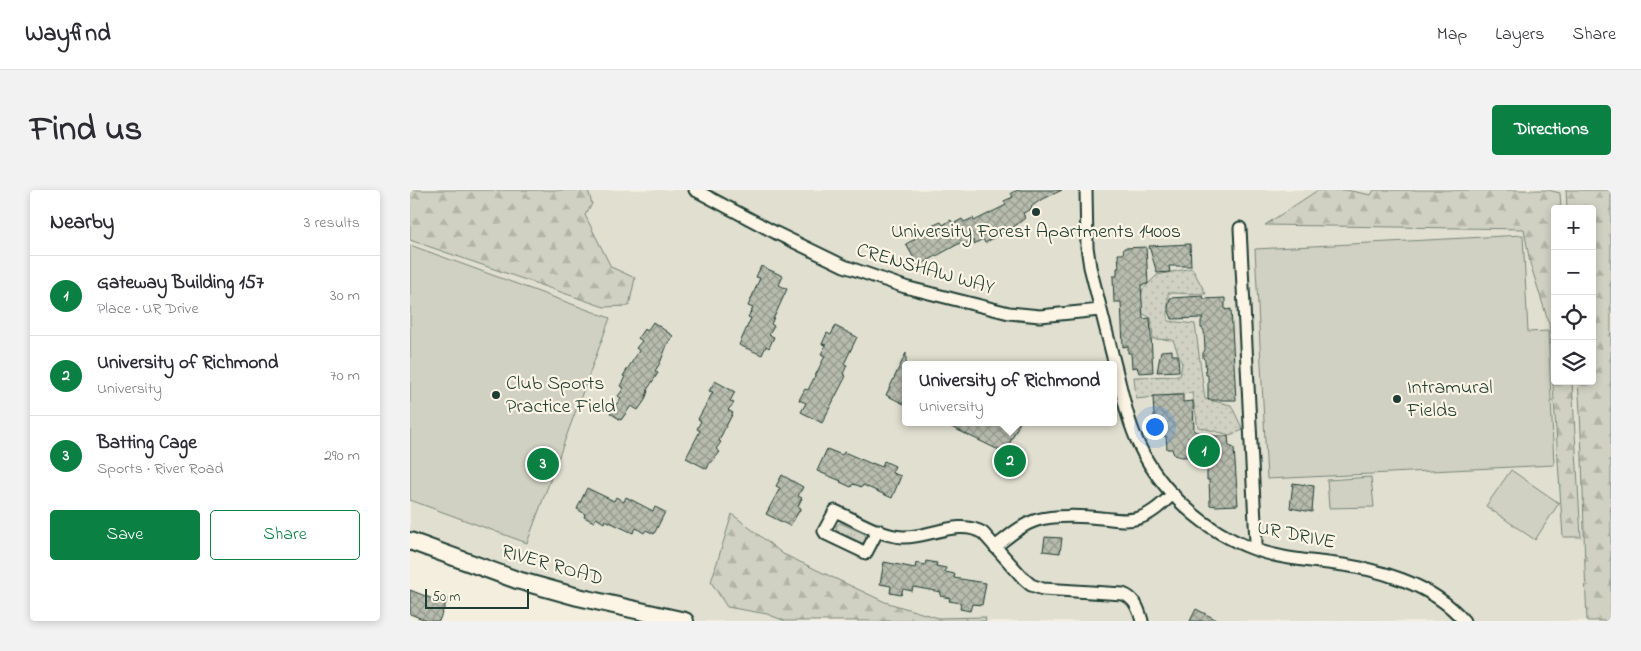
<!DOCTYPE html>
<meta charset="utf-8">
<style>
:root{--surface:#fff;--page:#f2f2f3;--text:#2b2b33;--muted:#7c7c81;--line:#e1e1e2;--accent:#0b8043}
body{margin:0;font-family:"Indie Flower",sans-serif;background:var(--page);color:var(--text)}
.controls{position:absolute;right:15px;top:15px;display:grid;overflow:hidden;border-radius:5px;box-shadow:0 2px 8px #0003}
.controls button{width:45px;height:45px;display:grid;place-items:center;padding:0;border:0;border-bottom:1px solid var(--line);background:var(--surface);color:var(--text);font:25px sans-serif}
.scale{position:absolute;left:15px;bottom:12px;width:104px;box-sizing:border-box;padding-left:5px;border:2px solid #1f3d34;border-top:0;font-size:14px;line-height:18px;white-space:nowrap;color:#1f3d34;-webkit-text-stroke:4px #fcf5e5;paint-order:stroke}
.you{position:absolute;left:744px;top:236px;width:18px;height:18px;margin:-12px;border:4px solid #fff;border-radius:50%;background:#1a73e8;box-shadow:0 0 0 8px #1a73e833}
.badge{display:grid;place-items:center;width:32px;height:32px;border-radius:50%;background:var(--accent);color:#fff;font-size:16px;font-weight:700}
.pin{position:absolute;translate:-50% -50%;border:2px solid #fff;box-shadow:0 1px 5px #0006}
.popup{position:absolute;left:492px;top:171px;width:215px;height:65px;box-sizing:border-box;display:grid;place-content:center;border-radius:5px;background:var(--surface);filter:drop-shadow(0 1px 4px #0005);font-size:16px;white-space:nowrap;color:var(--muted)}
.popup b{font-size:19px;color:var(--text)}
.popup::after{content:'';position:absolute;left:50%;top:100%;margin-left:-10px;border:10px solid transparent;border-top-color:var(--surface)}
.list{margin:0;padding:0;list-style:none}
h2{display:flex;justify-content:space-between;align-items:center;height:65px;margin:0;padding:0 20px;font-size:21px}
h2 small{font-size:16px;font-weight:400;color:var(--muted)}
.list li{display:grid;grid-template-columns:32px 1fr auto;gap:15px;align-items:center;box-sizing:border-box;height:80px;padding:0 20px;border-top:1px solid var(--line)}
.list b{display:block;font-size:19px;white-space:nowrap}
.list p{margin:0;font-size:16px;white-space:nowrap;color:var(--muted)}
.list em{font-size:16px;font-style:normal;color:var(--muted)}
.actions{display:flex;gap:10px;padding:15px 20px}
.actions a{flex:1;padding:11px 0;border:1px solid var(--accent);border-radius:5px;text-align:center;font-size:18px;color:var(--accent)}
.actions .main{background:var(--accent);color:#fff}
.icon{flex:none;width:28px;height:28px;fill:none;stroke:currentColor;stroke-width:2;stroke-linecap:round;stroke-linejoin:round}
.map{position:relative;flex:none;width:1201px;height:431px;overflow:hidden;border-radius:5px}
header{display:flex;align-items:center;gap:30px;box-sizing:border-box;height:70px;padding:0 25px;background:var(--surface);border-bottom:1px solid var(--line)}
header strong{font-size:24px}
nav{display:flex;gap:28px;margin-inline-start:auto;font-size:18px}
.intro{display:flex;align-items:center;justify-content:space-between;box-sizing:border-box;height:120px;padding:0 30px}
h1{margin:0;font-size:35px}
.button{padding:12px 22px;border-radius:5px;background:var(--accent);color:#fff;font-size:18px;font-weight:700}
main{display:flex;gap:30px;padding:0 30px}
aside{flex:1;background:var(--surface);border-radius:5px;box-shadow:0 2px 8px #0003}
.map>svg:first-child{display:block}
.built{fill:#e1dfd0;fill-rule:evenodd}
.grass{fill:url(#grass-tufts);stroke:#78877b}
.forest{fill:url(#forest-firs);stroke:#78877b}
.park{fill:url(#park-dots);stroke:#78877b}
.pitch{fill:#d0d1c2;stroke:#78877b}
.building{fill:url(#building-cross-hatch);stroke:#1f3d34}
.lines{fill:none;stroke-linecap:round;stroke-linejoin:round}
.street-casing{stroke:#1f3d34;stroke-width:15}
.secondary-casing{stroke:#1f3d34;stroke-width:20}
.street{stroke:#fcf5e5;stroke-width:11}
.secondary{stroke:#fcf5e5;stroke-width:16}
.poi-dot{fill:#1f3d34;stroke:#fcf5e5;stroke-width:2}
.labels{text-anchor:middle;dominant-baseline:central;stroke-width:4.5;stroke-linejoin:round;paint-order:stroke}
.poi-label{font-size:20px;fill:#1f3d34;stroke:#fcf5e5;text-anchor:start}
.street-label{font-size:20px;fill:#1f3d34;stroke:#fcf5e5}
</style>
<header>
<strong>Wayfind</strong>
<nav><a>Map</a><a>Layers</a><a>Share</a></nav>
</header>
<div class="intro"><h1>Find us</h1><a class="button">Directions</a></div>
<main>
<aside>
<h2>Nearby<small>3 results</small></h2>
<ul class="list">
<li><span class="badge">1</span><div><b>Gateway Building 157</b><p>Place · UR Drive</p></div><em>30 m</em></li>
<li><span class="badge">2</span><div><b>University of Richmond</b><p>University</p></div><em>70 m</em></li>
<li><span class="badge">3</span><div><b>Batting Cage</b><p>Sports · River Road</p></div><em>290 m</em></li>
</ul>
<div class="actions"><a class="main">Save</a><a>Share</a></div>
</aside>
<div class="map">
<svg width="1201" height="431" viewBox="0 0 1201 431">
<defs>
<pattern id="grass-tufts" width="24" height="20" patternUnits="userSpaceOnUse" patternTransform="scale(1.25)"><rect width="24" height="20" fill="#d0d1c2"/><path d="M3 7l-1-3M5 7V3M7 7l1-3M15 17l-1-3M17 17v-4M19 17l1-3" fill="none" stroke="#b2b4a7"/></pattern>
<pattern id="forest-firs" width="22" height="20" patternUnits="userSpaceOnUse" patternTransform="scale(1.25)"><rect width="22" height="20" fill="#d0d1c2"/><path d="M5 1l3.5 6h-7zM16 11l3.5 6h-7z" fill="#b2b4a7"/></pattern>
<pattern id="park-dots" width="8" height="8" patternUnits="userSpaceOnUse" patternTransform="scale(1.25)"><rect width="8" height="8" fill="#d0d1c2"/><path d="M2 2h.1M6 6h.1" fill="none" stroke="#b2b4a7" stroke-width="1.8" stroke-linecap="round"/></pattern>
<pattern id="building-cross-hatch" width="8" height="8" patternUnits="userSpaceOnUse" patternTransform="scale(1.25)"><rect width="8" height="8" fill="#b8bcae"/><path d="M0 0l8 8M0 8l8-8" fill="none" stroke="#959a8e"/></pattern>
</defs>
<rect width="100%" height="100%" fill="#f3eede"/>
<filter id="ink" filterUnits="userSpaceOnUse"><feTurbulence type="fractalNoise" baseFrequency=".02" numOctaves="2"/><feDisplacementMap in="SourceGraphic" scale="10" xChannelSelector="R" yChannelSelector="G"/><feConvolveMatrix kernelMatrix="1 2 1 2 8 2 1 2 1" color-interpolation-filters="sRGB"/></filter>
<g filter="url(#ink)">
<path class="built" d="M0,0h1201v431h-926l-275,-80zM1145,19h37v172h-37zM496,175h208v57h-208z"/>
<polygon class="grass" points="430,333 455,344 456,350 453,353 450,352 427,341 426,336"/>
<g class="forest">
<polygon points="0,0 178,0 182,14 175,25 201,77 225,88 219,116 194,117 0,50"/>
<polygon points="908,0 936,0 961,5 964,0 1138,0 1150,3 1151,19 1145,19 1145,191 1162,191 1171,347 1153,347 1139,134 1120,73 1114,39 855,35"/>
<path d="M1156,0h45v431h-24c-4,-80 -3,-160 -9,-240h14v-172h-25z"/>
<polygon points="322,324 373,364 475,412 528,428 575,427 576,431 375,431 357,424 317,417 301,392"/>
</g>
<polygon class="park" points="782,78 796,104 758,103 758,131 785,134 795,209 821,215 833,240 820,245 788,237 782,203 726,209 724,187 770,186 772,174 763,150 743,149 741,128 726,120 733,99 747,85"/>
<g class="pitch">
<polygon points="1113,45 1118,142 1138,141 1144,275 857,289 845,59"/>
<polygon points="0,55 200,128 117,353 0,310"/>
<polygon points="1101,280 1149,313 1125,350 1076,316"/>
<polygon points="961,287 964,317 919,318 917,290"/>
</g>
<g class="building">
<polygon points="608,0 652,0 629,11 621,17 622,19 613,23 615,28 604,37 585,47 575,53 573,49 564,54 563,50 553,55 552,52 508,76 496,54 505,49 503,46 511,40 531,32 533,35 541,30 543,34 552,29 554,32 563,28 564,31 596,15 594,11 603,7 601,3"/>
<polygon points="780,54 781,76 759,76 760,82 747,83 739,56"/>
<polygon points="736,57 738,94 731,95 733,129 740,128 743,182 729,183 727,177 722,178 721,163 718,163 718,156 713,157 711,112 704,112 703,86 707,86 707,78 709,78 708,64 713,64 714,58"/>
<polygon points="351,76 373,86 369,95 377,99 361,134 364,136 359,145 364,147 359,158 356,156 352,165 329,155 341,128 338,127 343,118 338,116 350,88 346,87"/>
<polygon points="793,106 794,109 815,108 815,120 821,119 826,210 798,210 798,185 796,185 795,170 793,168 793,163 795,160 794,140 791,138 791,131 793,128 762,129 758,118 760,108"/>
<polygon points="243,132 263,146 257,155 250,173 245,181 248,183 237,200 238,201 235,210 228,220 221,216 211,230 200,223 211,208 208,206 214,198 210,196 215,187 213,186 229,161 226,158 232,151 228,148 234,139 237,141"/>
<polygon points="425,136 447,147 434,174 437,175 433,184 436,186 412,233 391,222 396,213 389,210 395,199 398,200 415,166 411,164 416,155 412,154 417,143 421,145"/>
<polygon points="762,160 762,165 768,165 769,181 747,182 751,161"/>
<polygon points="496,163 496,215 476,205"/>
<polygon points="305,191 325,202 320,211 324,213 318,220 323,223 313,242 309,251 311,252 306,259 310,262 301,273 300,272 297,279 276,268 290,241 287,239 291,231 288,229 303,202 299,201"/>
<polygon points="773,205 773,212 783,211 784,241 806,246 818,246 819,256 824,258 828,315 806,316 800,315 799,290 797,290 797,275 795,273 794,266 771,267 764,265 762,259 757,259 756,246 745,247 743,206"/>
<polygon points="531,232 610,232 595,263"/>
<polygon points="417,259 432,265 434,262 462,274 462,273 472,277 474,271 485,276 482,283 491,286 482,308 453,295 452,297 443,294 441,297 430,292 431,291 407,281"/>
<polygon points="372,285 393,297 388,306 392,308 388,316 391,318 380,336 356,324 370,298 366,296"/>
<polygon points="883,293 904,296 902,322 880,318"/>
<polygon points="177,298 204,311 206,307 214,312 216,307 243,321 245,317 255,322 244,344 236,340 234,343 226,338 223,343 195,330 194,333 186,328 184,332 174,327 175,324 167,319"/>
<polygon points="635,347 652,348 650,363 633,361"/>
<polygon points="516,371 527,373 526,376 536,378 535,382 545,384 544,388 576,393 572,415 562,414 560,421 550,419 551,413 539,411 540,408 530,406 531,402 503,397 502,401 493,399 491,405 480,403 481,396 470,394 474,372 505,378 506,373 515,375"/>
<polygon points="0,400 23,409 25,403 38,408 29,431 18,431 0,424"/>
<polygon points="786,419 809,431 780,431"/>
</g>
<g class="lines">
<g class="street-casing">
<g id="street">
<polyline points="285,0 366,43 434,76 495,97 599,123 630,126 690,120"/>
<path d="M676,0l1,57 3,20c9,35 18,71 27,106 6,24 11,49 22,72 22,47 67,87 115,104 24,9 50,11 74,14 48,5 104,20 136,58"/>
<polyline points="830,38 846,352"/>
<path d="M468,340l-12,23 -40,-19 -2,-3 11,-20c21,9 45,25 68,26 26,1 56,-19 80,-4l41,46 7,6 12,4 80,5c12,4 16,16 19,27"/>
<path d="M585,357c13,-10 26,-22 42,-27 17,-5 47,-4 64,-2 14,1 25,4 38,0 13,-4 24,-15 34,-24"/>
</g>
</g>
<g class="secondary-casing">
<polyline id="secondary" points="0,351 107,390 168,407 275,431"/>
</g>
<use href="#street" class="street"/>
<use href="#secondary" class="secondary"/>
</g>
</g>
<g class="poi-dot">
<circle cx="626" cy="22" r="5"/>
<circle cx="86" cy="205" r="5"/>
<circle cx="987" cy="209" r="5"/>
</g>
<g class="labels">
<g class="poi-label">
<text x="626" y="42" text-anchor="middle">University Forest Apartments 1400s</text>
<text x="96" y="194">Club Sports<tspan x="96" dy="23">Practice Field</tspan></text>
<text x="997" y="198">Intramural<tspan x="997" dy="23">Fields</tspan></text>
</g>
<g class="street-label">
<text transform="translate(515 80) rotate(16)">CRENSHAW WAY</text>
<text transform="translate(886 346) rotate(11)">UR DRIVE</text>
<text transform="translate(142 376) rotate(16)">RIVER ROAD</text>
</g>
</g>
</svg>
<div class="controls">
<button>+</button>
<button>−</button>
<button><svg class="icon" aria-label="locate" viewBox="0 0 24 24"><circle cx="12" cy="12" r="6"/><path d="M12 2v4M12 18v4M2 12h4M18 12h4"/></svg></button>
<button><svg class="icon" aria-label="layers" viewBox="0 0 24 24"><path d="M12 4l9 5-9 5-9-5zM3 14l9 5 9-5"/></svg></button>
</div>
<div class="scale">50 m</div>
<div class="you"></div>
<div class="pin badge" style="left:794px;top:261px">1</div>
<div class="pin badge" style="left:600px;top:271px">2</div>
<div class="popup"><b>University of Richmond</b>University</div>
<div class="pin badge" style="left:133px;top:274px">3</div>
</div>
</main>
